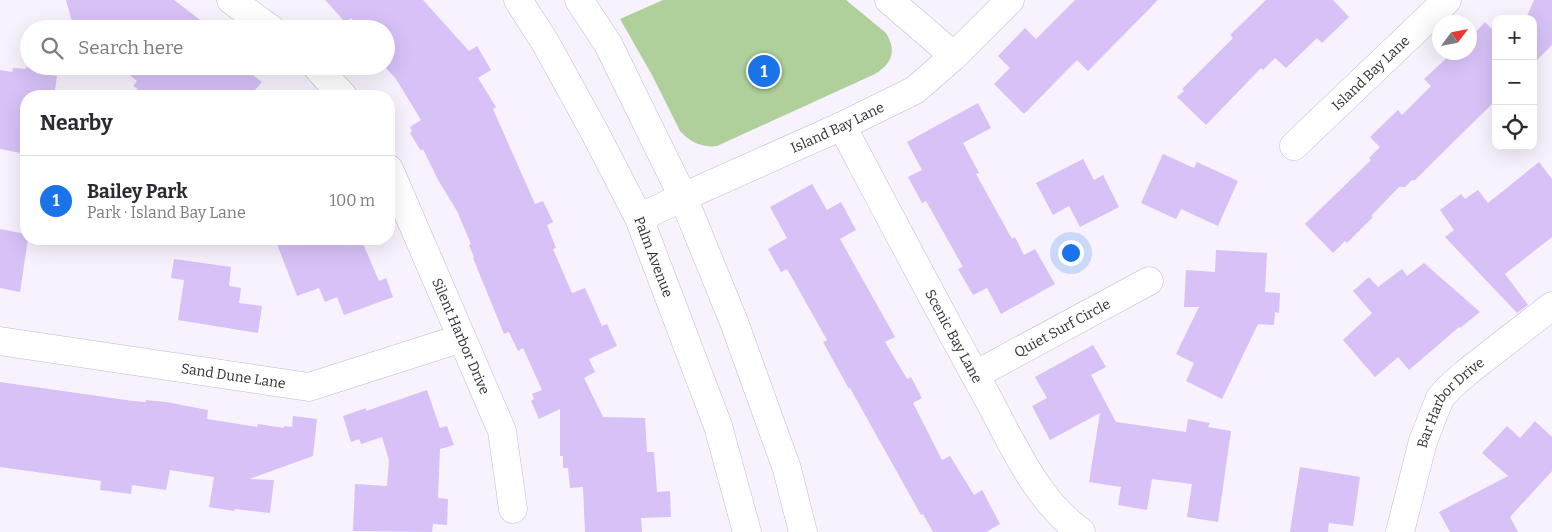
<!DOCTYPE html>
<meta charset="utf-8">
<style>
:root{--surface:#fff;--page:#f2f2f3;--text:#2b2b33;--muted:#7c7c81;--line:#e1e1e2;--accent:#1a73e8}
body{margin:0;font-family:Bitter,serif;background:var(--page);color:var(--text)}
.controls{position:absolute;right:15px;top:15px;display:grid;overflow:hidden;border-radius:10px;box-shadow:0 5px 20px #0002}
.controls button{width:45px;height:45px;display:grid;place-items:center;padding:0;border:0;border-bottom:1px solid var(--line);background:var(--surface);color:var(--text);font:25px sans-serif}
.compass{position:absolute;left:1432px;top:15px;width:45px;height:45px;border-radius:50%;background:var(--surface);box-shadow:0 5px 20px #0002;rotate:58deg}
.you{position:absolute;left:1070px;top:252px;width:18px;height:18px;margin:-12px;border:4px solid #fff;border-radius:50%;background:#1a73e8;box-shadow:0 0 0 8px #1a73e833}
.badge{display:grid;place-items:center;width:32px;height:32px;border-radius:50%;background:var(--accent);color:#fff;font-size:16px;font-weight:700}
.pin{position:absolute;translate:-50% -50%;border:2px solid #fff;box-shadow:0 1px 5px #0006}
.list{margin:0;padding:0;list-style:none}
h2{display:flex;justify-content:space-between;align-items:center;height:65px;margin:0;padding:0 20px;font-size:21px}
h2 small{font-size:16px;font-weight:400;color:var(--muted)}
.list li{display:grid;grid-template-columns:32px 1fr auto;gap:15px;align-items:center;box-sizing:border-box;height:90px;padding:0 20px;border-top:1px solid var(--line)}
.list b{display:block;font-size:19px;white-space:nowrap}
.list p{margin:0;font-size:16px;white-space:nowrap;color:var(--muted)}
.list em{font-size:16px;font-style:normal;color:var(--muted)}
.icon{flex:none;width:28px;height:28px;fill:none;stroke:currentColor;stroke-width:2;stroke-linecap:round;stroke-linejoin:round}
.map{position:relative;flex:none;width:1552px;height:532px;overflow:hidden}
.search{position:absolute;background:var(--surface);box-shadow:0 5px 20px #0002;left:20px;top:20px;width:375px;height:55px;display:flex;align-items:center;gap:12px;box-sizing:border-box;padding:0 18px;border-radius:28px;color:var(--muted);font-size:19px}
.panel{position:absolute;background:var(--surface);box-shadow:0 5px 20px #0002;left:20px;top:90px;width:375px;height:155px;border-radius:20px}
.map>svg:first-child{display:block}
.green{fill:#afcf9b}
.building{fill:#d7c1f7}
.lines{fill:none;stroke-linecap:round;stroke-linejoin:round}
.minor-casing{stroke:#c1bace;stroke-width:29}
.minor{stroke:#fff;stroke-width:28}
.labels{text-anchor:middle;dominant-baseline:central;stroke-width:4.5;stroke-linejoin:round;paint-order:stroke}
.street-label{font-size:14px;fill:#302d35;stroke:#f7f2fe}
</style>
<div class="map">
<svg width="1552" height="532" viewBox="0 0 1552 532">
<rect width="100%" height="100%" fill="#f7f2fe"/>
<path class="green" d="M663,0h183l40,33c11,18 6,31 -11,41l-158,72c-15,2 -27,-4 -37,-15l-28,-56 -32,-56z"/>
<g class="building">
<polygon points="66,0 174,0 212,29 74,29"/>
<polygon points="325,0 423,0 469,51 477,46 491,70 478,78 496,107 493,109 535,204 543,201 553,222 547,225 556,248 553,249 572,293 585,288 602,326 607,324 617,346 589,359 595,372 584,378 603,417 645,418 647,452 654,452 657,492 670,491 671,517 641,518 642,532 585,532 583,487 570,488 568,468 563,468 563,456 560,456 560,409 539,419 531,401 534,399 532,394 542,390 523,348 518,351 509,332 504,334 473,258 474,257 469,245 471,244 457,211 438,180 423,149 421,151 410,133 412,131 410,127 421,120 396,79 386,68 386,29 361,29 351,18 346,23"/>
<polygon points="1075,0 1158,0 1088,71 1077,60 1024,114 994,84 1010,68 998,56 1025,28 1036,39"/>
<polygon points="1266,0 1333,0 1349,17 1322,43 1317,38 1286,68 1275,58 1263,70 1261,68 1206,125 1177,97 1184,91 1182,89 1233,38 1230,35"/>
<polygon points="1534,0 1552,0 1552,45 1533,64 1533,19 1527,16"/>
<polygon points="1485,22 1496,33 1496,100 1415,180 1412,180 1405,187 1399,187 1371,216 1373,217 1347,243 1345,241 1333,253 1305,224 1371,160 1369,158 1380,147 1370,137 1398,110 1402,115 1431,86 1424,79 1451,54 1453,55 1456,52 1470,52 1470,38"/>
<polygon points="119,66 179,66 191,74 197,66 241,66 262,82 250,96 134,96 138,89 133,86 137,81"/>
<polygon points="26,67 44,70 44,74 57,76 54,96 26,96 26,154 0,149 0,70 12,72 13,68 26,69"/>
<polygon points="978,103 991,128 963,143 979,173 976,174 1012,239 1015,237 1024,255 1035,249 1055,284 1001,314 987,288 973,295 958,269 963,267 926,201 922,203 908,177 922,170 907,142"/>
<polygon points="1163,154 1194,168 1197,162 1238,181 1218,226 1181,209 1176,219 1141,203"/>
<polygon points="1083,159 1094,180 1103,175 1119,207 1080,227 1069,206 1053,215 1036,183"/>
<polygon points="1539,162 1552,179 1552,237 1505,274 1528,305 1517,313 1445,237 1454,230 1440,210 1461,194 1465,199 1478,190 1488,203"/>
<polygon points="812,184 827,210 841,202 856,230 840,239 895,337 885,342 907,379 911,377 922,398 913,403 942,460 950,456 974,495 982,490 1000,524 986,532 933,532 923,514 921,515 850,388 849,389 823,342 827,340 787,269 781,272 768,249 787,238 770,207"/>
<polygon points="0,229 26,234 26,239 28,239 20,292 0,288"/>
<polygon points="275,239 361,239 379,281 386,278 393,297 344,315 337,297 325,302 319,288 297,296"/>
<polygon points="1216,250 1267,253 1265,292 1280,293 1279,313 1275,312 1274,325 1258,324 1222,399 1186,381 1194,363 1176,354 1199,307 1184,307 1186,270 1215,272"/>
<polygon points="174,259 231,267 229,286 241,288 239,303 262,306 258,333 178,320 184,280 171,278"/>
<polygon points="1424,263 1480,312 1460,328 1459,327 1409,370 1398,357 1375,377 1343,340 1372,313 1353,291 1369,277 1378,287 1402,269 1407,276"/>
<polygon points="1093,345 1106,367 1091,375 1116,422 1186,432 1188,419 1210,423 1208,427 1231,431 1218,522 1187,517 1192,484 1152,479 1147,510 1118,505 1121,487 1089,482 1100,413 1050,440 1032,406 1047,398 1035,377"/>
<polygon points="0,382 133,401 146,402 146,400 166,402 208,410 207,419 257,427 258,424 284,428 284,426 292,427 293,416 317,419 313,456 249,479 274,480 270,513 235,509 234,511 209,507 214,477 170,470 166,490 132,485 131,494 100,490 101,481 0,467"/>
<polygon points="427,390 440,428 447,426 454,445 440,449 438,498 448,499 447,525 433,524 432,532 353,531 355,484 387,486 389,460 382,437 361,444 359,439 351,442 343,416 366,408 366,411"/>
<polygon points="1535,421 1552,437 1552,471 1510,517 1518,532 1450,532 1439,512 1508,476 1482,453 1507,426 1520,438"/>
<polygon points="1300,467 1360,477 1353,526 1329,523 1328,532 1290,532"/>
</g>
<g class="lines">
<g class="minor-casing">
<g id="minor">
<polyline points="231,0 271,29"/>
<path id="s1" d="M518,0l27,42 49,89 45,87 79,208 29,106"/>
<polyline points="579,0 608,44 683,197 734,322 787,469 803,532"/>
<polyline points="889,0 954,56"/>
<polyline points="316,66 343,96"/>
<path id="s2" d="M842,126c47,89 94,179 143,267 27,49 50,106 96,139"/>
<path id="s3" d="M1294,146l153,-146"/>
<path id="s4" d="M389,169l113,262 11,78"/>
<path id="s5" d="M639,218l44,-21 159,-71 73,-36 39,-34 56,-56"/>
<path id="s6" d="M0,341l309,46 153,-49"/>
<path id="s7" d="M975,375l174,-94"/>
<path id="s8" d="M1400,532l23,-91 17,-43 10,-11 17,-15 85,-66"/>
</g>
</g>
<use href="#minor" class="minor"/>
</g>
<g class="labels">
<g class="street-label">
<text stroke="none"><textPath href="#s3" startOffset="106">Island Bay Lane</textPath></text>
<text stroke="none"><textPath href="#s5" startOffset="218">Island Bay Lane</textPath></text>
<text stroke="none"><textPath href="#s1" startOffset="291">Palm Avenue</textPath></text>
<text stroke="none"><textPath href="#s7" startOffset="99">Quiet Surf Circle</textPath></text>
<text stroke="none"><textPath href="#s2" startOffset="238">Scenic Bay Lane</textPath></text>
<text stroke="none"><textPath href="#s4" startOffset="182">Silent Harbor Drive</textPath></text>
<text stroke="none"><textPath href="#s6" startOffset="236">Sand Dune Lane</textPath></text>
<text stroke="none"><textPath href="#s8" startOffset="142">Bar Harbor Drive</textPath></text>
</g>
</g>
</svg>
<div class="controls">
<button>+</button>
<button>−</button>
<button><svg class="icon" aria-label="locate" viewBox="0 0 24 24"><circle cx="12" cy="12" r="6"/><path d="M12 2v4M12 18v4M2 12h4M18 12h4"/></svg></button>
</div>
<svg class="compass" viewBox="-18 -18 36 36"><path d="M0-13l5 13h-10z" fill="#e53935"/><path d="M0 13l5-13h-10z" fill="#7c7c81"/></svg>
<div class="you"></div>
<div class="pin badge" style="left:764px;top:71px">1</div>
<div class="search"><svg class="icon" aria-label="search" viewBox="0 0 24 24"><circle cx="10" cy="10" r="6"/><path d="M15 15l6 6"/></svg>Search here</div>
<section class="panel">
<h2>Nearby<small></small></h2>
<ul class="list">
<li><span class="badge">1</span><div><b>Bailey Park</b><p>Park · Island Bay Lane</p></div><em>100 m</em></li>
</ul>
</section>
</div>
